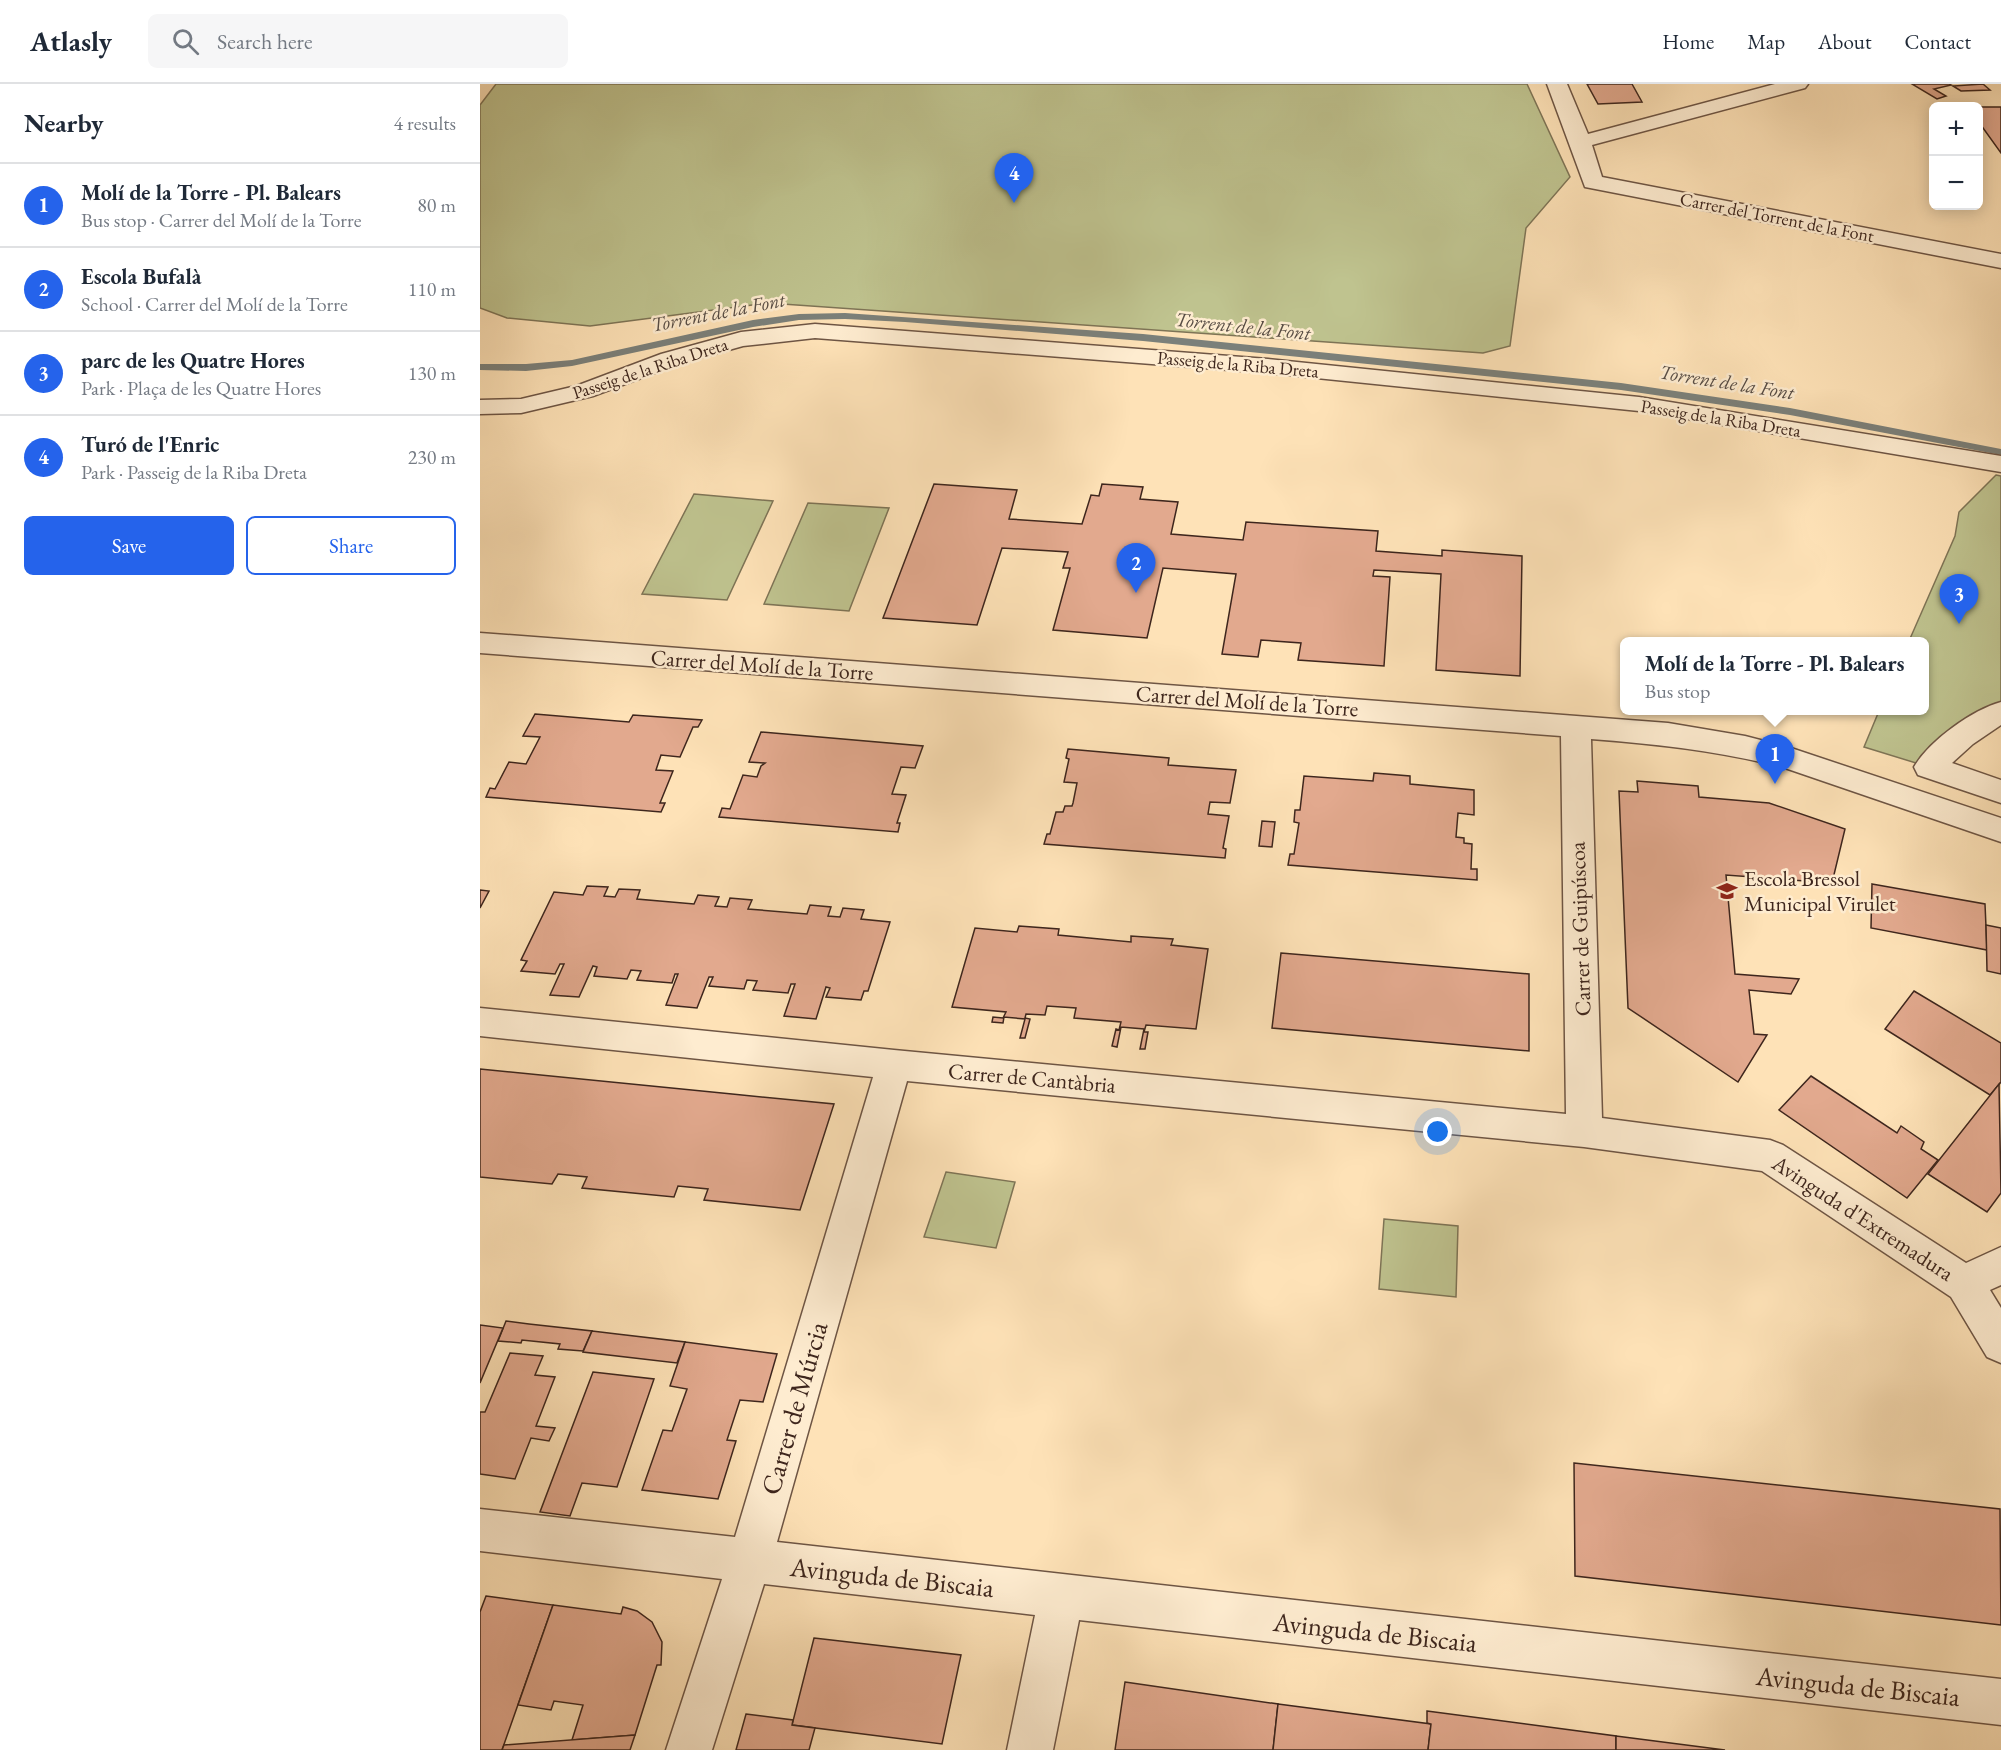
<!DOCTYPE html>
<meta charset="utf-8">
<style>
:root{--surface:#fff;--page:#f6f6f7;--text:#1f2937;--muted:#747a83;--line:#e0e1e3;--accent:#2563eb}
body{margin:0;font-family:"EB Garamond",serif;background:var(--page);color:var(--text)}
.controls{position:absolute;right:18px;top:18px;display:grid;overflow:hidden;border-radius:9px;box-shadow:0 3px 15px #0003}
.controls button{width:54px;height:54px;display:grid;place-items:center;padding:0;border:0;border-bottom:2px solid var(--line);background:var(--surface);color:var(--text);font:30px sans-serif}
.you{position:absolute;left:958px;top:1048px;width:21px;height:21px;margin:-15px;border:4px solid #fff;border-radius:50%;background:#1a73e8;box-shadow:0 0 0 9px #1a73e833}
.badge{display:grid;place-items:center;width:39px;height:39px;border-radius:50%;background:var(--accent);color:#fff;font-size:20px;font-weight:700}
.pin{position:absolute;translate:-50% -50px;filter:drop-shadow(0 2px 3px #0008)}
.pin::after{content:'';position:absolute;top:32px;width:21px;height:18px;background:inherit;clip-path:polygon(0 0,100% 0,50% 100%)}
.popup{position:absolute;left:1140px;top:553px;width:309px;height:78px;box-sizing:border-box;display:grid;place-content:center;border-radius:9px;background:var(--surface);filter:drop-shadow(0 2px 4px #0005);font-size:20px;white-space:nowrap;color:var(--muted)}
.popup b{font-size:22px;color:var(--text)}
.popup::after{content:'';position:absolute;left:50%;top:100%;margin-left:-12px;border:12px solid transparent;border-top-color:var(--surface)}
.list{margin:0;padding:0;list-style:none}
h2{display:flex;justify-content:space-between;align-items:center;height:78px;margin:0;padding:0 24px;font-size:26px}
h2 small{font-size:20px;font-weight:400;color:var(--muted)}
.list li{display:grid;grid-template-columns:39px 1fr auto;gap:18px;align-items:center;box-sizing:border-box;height:84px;padding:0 24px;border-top:2px solid var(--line)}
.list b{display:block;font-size:22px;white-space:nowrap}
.list p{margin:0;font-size:20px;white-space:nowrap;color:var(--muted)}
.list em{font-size:20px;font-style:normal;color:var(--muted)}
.actions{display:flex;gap:12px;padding:18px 24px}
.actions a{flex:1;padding:14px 0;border:2px solid var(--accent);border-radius:9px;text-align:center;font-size:21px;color:var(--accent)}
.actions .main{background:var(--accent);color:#fff}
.icon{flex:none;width:33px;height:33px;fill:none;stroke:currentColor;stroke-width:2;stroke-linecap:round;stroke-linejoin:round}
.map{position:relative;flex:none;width:1521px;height:1666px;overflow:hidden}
header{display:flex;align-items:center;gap:36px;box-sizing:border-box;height:84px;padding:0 30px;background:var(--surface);border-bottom:2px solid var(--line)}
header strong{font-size:28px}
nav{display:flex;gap:33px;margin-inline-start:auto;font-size:21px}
.search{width:420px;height:54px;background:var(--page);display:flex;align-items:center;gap:15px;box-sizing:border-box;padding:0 21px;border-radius:9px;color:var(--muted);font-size:22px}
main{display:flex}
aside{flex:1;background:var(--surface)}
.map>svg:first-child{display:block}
.green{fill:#bfc38f;stroke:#7e7456;stroke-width:1.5}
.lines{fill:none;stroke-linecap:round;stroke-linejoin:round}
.stream{fill:#7b807a;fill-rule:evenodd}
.building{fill:#e2a98e;stroke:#3e261d;stroke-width:1.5}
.minor-casing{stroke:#6e5544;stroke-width:3}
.minor{fill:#feecd0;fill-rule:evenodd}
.labels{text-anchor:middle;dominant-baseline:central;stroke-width:5;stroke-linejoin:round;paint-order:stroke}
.far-street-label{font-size:18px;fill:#3e261d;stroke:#feecd0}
.far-water-label{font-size:20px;font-style:italic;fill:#574c44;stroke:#feecd0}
.street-label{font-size:22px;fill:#3e261d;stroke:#feecd0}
.poi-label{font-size:22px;fill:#3e261d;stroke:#feecd0;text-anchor:start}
.near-street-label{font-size:27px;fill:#3e261d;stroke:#feecd0}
</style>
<header>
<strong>Atlasly</strong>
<div class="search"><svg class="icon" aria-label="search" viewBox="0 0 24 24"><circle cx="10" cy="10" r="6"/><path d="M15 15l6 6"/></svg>Search here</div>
<nav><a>Home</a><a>Map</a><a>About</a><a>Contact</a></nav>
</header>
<main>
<aside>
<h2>Nearby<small>4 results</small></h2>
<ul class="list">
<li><span class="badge">1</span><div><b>Molí de la Torre - Pl. Balears</b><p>Bus stop · Carrer del Molí de la Torre</p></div><em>80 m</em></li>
<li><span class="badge">2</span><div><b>Escola Bufalà</b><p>School · Carrer del Molí de la Torre</p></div><em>110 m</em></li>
<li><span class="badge">3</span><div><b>parc de les Quatre Hores</b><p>Park · Plaça de les Quatre Hores</p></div><em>130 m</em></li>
<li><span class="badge">4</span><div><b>Turó de l'Enric</b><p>Park · Passeig de la Riba Dreta</p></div><em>230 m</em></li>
</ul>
<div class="actions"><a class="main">Save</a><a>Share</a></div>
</aside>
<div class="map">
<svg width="1521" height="1666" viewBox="0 0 1521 1666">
<rect width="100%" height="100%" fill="#fee2b7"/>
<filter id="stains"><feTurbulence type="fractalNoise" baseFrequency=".00333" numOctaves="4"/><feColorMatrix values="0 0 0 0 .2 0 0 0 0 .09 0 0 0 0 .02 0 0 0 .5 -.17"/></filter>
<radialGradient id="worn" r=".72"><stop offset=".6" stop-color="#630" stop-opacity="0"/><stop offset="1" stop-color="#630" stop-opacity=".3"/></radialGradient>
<g class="green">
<polygon points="16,0 1047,0 1090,93 1046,144 1030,262 1003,269 288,219 110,242 27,234 0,224 0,21"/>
<polygon points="1516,391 1521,392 1521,628 1449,683 1384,663 1399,627 1445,626 1445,558 1429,557 1475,452 1479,428"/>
<polygon points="214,410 293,417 247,516 162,510"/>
<polygon points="328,419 409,424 369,527 284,520"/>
<polygon points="466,1088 535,1098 516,1164 444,1153"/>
<polygon points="904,1135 978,1142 976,1213 899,1205"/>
</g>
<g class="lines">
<polygon class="stream" points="365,229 663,250 1141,299 1310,324 1521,365 1521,371 1310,331 1141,306 663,257 425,238 365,235 319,236 273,243 92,282 46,287 0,286 0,280 46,280 92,276 273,236 319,230"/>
</g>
<g class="building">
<polygon points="1107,0 1152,0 1162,18 1118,20"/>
<polygon points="1432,0 1469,0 1471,1 1454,5 1466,12 1457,15"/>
<polygon points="1503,0 1510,6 1481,7 1473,2"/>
<polygon points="1498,23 1521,23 1521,69 1498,37"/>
<polygon points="454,400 537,406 529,435 602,440 611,411 619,412 622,400 663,403 660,415 698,418 691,450 763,456 766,438 898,447 896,467 962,472 962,466 1042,472 1040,592 956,586 961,490 894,486 893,492 910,493 904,582 818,576 821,559 781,556 778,573 742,570 756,490 683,484 667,554 573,546 590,484 583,484 588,468 522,464 497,541 403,534"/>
<polygon points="55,630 149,638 153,631 222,636 218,643 213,643 200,673 181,671 176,686 193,687 180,719 185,719 181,728 6,713 10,704 15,705 29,678 46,680 60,653 43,652"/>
<polygon points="281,648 443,662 435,684 421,683 412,710 426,711 417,739 420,739 418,748 239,733 242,724 250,725 263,691 277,693 281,682 285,679 269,678"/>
<polygon points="588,665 689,674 688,681 756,686 750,719 730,718 728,730 749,732 743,764 746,765 745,774 564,760 567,750 570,750 576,728 583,728 585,722 592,722 593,719 597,699 584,698 589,675 586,674"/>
<polygon points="894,689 930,692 930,700 994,706 994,731 978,729 976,753 984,754 984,759 992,760 991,785 997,785 997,796 808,781 810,770 814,770 819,739 814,738 815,726 820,726 824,692 893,697"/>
<polygon points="1157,697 1218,702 1219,713 1289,719 1365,745 1352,799 1246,791 1255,890 1319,895 1311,910 1269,906 1274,950 1287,951 1258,998 1148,924 1139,707 1158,708"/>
<polygon points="782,737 795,738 792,763 779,762"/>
<polygon points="1392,800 1505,820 1507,866 1391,844"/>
<polygon points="107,802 128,803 124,812 135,813 139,805 160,806 157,815 214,820 218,811 239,813 235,822 247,823 250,814 272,816 268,825 327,830 330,821 351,823 348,832 360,833 363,824 384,826 381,835 410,838 388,907 384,907 381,916 346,913 350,904 346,903 336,935 304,932 315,900 311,900 308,909 273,906 277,897 267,896 264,905 229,902 233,893 229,893 217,924 186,921 198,890 195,890 192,899 157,896 161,887 151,886 147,895 114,892 117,883 113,882 99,913 70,911 84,880 80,880 75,890 41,887 47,877 41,876 74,808 103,811"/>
<polygon points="0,806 9,807 0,824"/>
<polygon points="1506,841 1521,844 1521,890 1507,887"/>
<polygon points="539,842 579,845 578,851 651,858 651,852 693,855 691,861 728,865 716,945 666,941 664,948 668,948 665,965 660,965 664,945 641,943 637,963 632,962 636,945 639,946 641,938 594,934 596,924 567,922 565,931 546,930 545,934 550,935 545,954 540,954 545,935 524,933 523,939 512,938 513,933 523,934 526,928 472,923 495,844 537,848"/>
<polygon points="801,869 1049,890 1049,967 792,944"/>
<polygon points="1434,907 1521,959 1521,998 1510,1011 1405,945"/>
<polygon points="0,985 252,1010 354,1020 320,1126 224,1116 228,1105 198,1102 194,1113 102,1104 107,1093 78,1090 72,1100 0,1093"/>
<polygon points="1331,992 1417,1049 1421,1042 1444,1058 1441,1065 1458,1076 1427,1114 1299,1026"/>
<polygon points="1519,1000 1521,1109 1507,1128 1448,1090"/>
<polygon points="26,1237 49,1240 112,1247 103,1267 78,1265 80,1260 42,1256 41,1259 18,1257"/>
<polygon points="0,1241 23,1244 0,1299"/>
<polygon points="112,1247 137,1250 205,1258 197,1279 103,1268"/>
<polygon points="205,1258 297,1270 283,1318 260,1316 247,1356 256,1357 238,1415 162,1406 183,1346 192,1347 207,1305 190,1302"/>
<polygon points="30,1269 63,1272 55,1291 75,1293 56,1342 75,1344 69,1357 51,1354 35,1395 0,1390 0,1328 5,1328"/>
<polygon points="113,1288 174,1295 137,1403 102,1399 90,1432 60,1428"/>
<polygon points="1094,1379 1520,1425 1521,1541 1095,1492"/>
<polygon points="6,1512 73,1521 22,1666 0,1666 0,1528"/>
<polygon points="73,1521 141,1530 143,1523 157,1527 172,1538 182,1558 181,1581 177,1581 155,1651 92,1656 103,1621 74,1617 71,1626 38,1621"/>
<polygon points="334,1554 481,1571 462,1660 312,1641"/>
<polygon points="645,1598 798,1620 793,1666 635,1666"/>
<polygon points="798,1620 951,1640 948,1666 793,1666"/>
<polygon points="947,1627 1136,1652 1136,1666 948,1666 951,1640 947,1639"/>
<polygon points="266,1630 313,1636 312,1641 335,1644 329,1666 256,1666"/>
<polygon points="155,1651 150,1666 22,1666 24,1661"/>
<polygon points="1136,1652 1245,1666 1136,1666"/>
</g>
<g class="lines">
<g class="minor-casing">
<g id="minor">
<polygon points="1067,0 1087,0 1108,50 1295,0 1328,0 1325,4 1112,61 1122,93 1521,170 1521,184 1105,103"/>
<polygon points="335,240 788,275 1159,313 1521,372 1521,388 1159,327 788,289 335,254 263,262 199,280 113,312 41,329 0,330 0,316 41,315 96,302 181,270 261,248"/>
<path d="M0,549l1188,90 77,13 43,11 213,71v24l-219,-75c-63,-16 -126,-23 -191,-28l11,379 168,22 13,5 183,118 35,-16v38l-11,5 11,18v55l-14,-6 -36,-60 -189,-126 -178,-24 -677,-66 -130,461 1224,137v46l-922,-105 -26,130h-46l28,-135 -271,-31 -52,166h-46l56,-171 -242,-28v-42l255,28 138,-460 -393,-41v-28l414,42 672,64 -5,-378 -1081,-83z"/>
<path d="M1521,618v23l-28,19 -21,19 49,17v23l-83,-28 -4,-8c15,-26 58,-57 87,-65z"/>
</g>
</g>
<use href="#minor" class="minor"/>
</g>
<defs>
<g id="school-bare" transform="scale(1.62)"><path d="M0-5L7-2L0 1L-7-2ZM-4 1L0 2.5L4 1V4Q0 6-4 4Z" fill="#8f2418" stroke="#feecd0" stroke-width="2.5" paint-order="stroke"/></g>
</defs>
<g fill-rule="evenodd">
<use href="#school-bare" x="1247" y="807"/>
</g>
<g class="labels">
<g class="far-street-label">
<text transform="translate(1297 133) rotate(11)">Carrer del Torrent de la Font</text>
<text transform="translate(758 280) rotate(5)">Passeig de la Riba Dreta</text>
<text transform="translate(170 284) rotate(-18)">Passeig de la Riba Dreta</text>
<text transform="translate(1241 334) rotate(9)">Passeig de la Riba Dreta</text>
</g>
<g class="far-water-label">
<text transform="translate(238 228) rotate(-11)">Torrent de la Font</text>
<text transform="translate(763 242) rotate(6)">Torrent de la Font</text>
<text transform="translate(1247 298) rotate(9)">Torrent de la Font</text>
</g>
<g class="street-label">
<text transform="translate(282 581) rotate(4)">Carrer del Molí de la Torre</text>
<text transform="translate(767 617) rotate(4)">Carrer del Molí de la Torre</text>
<text transform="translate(1100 845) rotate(-92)">Carrer de Guipúscoa</text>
<text transform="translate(552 994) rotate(5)">Carrer de Cantàbria</text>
<text transform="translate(1383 1134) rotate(33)">Avinguda d'Extremadura</text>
</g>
<g class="poi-label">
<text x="1264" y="794">Escola Bressol<tspan x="1264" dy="25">Municipal Virulet</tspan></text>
</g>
<g class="near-street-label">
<text transform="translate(314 1324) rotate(-74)">Carrer de Múrcia</text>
<text transform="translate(412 1493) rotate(6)">Avinguda de Biscaia</text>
<text transform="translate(895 1548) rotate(6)">Avinguda de Biscaia</text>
<text transform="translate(1378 1602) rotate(6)">Avinguda de Biscaia</text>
</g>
</g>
<rect width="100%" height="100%" filter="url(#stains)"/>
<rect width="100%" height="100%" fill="url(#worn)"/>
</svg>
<div class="controls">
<button>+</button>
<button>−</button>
</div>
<div class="you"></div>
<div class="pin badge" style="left:1295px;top:700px">1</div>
<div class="popup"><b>Molí de la Torre - Pl. Balears</b>Bus stop</div>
<div class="pin badge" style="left:656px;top:509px">2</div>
<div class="pin badge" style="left:1479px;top:540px">3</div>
<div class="pin badge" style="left:534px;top:119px">4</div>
</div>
</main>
